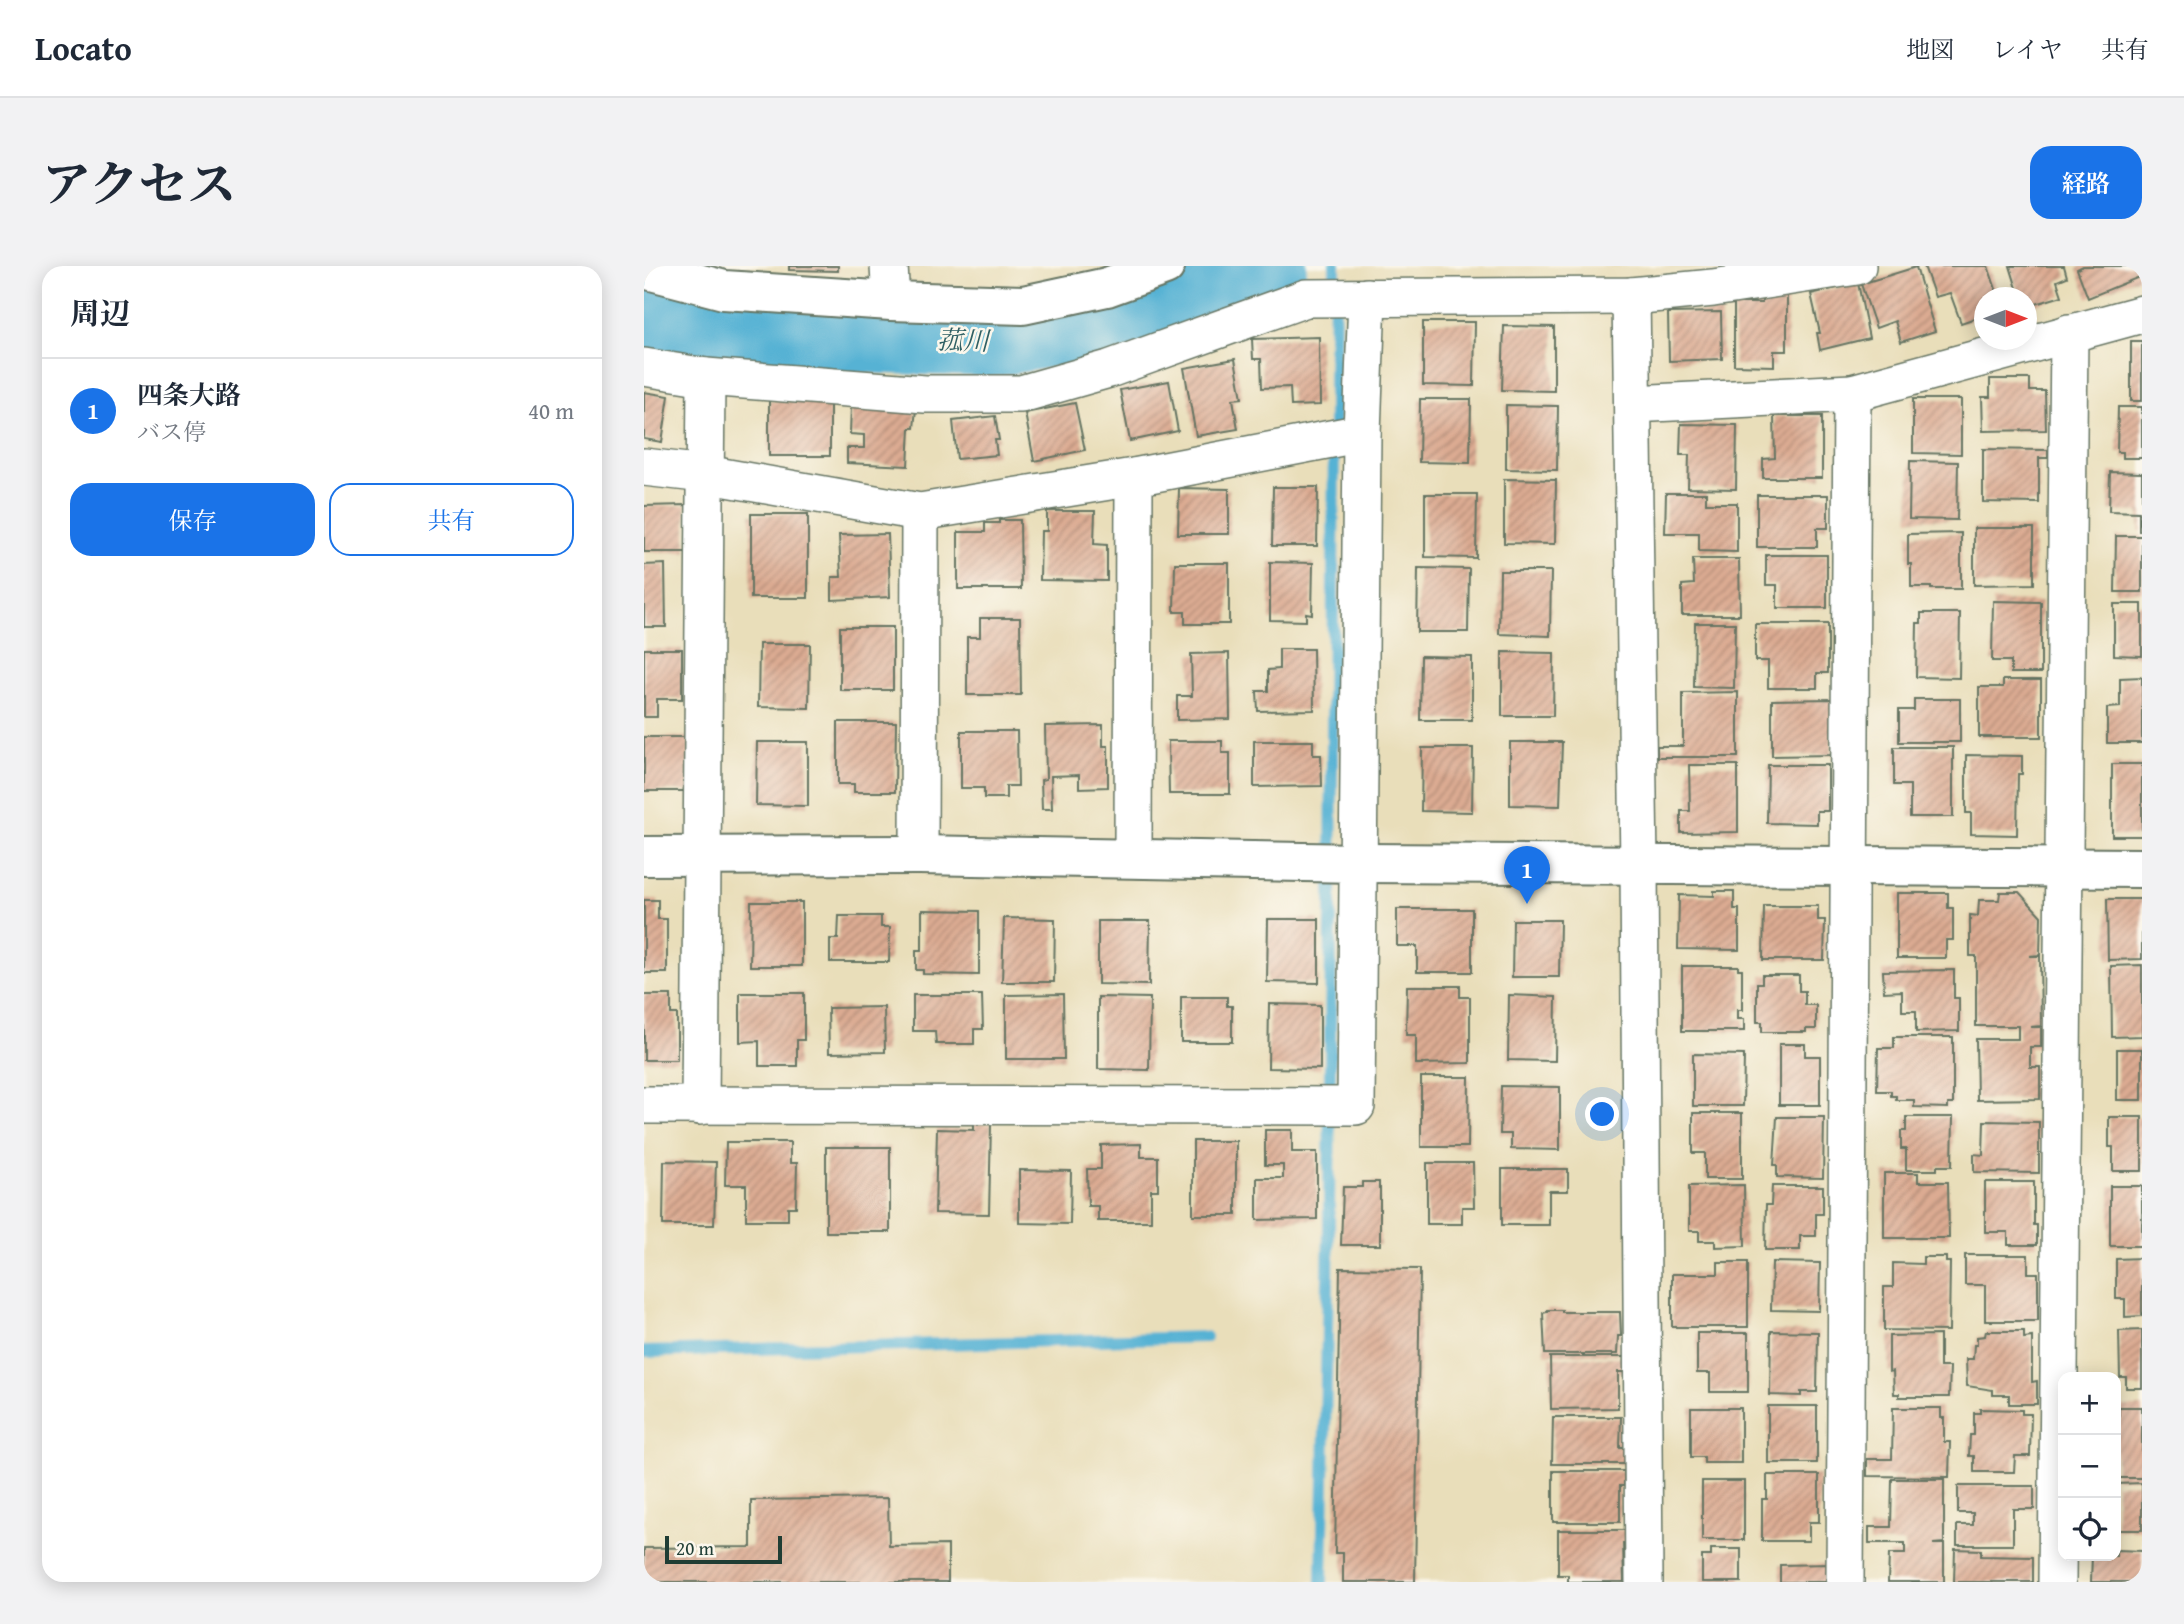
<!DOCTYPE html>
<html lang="ja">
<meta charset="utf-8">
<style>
:root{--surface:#fff;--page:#f2f2f3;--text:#1f2937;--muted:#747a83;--line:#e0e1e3;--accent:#1a73e8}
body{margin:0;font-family:"Gentium Book Plus","Noto Serif JP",serif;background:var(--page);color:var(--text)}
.controls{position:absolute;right:21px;bottom:21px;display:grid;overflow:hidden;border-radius:14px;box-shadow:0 4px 18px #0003}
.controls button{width:63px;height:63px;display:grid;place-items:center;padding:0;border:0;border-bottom:2px solid var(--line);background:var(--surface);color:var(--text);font:35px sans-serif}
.compass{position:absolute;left:1330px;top:21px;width:63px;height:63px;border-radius:50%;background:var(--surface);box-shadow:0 4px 18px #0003;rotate:90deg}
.scale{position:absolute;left:21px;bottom:18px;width:117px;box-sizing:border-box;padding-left:7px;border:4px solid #1f3d34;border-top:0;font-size:19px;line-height:24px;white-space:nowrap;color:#1f3d34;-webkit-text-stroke:5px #fbf7ec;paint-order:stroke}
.you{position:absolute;left:959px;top:849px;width:24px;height:24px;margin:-18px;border:5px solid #fff;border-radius:50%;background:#1a73e8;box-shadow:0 0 0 10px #1a73e833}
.badge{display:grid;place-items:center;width:46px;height:46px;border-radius:50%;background:var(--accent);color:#fff;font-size:23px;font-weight:700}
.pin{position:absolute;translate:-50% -58px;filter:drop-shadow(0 2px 4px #0008)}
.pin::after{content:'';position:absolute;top:37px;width:24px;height:21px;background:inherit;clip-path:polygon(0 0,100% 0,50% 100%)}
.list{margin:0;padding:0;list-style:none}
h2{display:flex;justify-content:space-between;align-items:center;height:91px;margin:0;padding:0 28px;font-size:30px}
h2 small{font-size:23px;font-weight:400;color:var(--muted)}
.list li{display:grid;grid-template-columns:46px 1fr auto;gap:21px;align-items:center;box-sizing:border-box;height:105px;padding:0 28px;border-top:2px solid var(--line)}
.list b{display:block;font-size:26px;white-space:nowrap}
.list p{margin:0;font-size:23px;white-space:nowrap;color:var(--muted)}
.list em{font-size:23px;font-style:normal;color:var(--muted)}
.actions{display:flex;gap:14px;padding:21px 28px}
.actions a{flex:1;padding:16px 0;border:2px solid var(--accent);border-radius:21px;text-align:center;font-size:24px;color:var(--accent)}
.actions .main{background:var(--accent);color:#fff}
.icon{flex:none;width:38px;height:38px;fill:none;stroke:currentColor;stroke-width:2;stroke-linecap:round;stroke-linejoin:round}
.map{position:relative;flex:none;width:1498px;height:1316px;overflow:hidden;border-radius:21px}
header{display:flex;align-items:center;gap:42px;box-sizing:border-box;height:98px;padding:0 35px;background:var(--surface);border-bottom:2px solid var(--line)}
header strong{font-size:33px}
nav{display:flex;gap:38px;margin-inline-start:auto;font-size:24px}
.intro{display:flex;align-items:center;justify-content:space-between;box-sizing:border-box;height:168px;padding:0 42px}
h1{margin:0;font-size:49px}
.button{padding:18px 32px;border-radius:21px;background:var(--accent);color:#fff;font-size:24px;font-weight:700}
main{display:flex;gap:42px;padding:0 42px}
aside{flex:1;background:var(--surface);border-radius:21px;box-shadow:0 4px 18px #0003}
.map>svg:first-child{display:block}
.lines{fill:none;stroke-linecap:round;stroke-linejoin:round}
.stream{stroke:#56b2d4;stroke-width:12}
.river{stroke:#56b2d4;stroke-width:70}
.building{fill:url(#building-hatch)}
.minor-casing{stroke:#667563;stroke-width:40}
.tertiary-casing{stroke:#667563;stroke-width:42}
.minor{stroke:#fff;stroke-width:37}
.tertiary{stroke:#fff;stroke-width:38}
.labels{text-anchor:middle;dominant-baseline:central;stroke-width:5;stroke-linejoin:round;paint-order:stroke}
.water-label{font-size:26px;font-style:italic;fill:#306064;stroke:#fbf7ec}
</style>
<header>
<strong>Locato</strong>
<nav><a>地図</a><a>レイヤ</a><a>共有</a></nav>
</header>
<div class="intro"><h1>アクセス</h1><a class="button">経路</a></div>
<main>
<aside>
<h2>周辺<small></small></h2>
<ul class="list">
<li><span class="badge">1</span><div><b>四条大路</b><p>バス停</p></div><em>40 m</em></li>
</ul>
<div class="actions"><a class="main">保存</a><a>共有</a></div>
</aside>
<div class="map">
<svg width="1498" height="1316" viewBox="0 0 1498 1316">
<defs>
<pattern id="building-hatch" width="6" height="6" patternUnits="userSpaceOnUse" patternTransform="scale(1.75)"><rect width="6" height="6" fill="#dcab92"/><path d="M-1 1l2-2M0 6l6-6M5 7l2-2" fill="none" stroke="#b28c78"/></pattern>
</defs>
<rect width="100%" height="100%" fill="#fbf7ec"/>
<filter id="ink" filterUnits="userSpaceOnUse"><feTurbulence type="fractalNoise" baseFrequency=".0143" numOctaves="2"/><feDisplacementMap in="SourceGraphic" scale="14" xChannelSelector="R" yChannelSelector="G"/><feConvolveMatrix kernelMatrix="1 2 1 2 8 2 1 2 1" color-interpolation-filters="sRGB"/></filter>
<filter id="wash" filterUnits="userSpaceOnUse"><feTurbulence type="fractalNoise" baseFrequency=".00686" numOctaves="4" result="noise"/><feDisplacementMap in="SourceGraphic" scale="28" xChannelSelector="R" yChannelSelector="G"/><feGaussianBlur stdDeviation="1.57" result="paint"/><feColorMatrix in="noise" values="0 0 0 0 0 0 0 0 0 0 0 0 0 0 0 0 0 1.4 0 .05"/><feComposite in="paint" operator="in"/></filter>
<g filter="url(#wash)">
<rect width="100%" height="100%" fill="#e9deba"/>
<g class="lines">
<g class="stream">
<polyline points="0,1086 562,1071"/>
<polyline points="678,1316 685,962 691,0"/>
</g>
<polyline class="river" points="0,51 94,65 238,73 348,76 435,62 628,0"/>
</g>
<g id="blocks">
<g class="building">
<polygon points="145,0 194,0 194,5 145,4"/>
<polygon points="1280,0 1344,0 1355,32 1340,32 1340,49 1317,57 1306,27 1291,31"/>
<polygon points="1366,0 1420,0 1423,11 1413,15 1418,30 1382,41 1382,32 1376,32"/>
<polygon points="1439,0 1496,0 1498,10 1444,32 1433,3"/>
<polygon points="1272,1 1291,65 1257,76 1251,55 1232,62 1217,18"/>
<polygon points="1214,17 1225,72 1176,84 1173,67 1176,67 1167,28"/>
<polygon points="1118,30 1143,30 1143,85 1130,85 1130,100 1090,99 1090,37 1118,37"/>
<polygon points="1077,46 1078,93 1025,95 1024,47"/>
<polygon points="779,56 831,56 830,120 779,119"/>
<polygon points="860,60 910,61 910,125 858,124"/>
<polygon points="675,71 676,139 647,140 646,121 618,122 617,93 609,93 608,73"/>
<rect x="1487" y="75" width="11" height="60"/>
<polygon points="591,93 598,132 589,133 594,163 552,170 540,102"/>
<polygon points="1346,113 1386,113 1386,125 1401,125 1402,164 1339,165 1338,131 1346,131"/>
<polygon points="525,115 534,165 486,175 476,124"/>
<polygon points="0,126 25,130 18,176 0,173"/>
<polygon points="776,133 827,133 826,197 775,196"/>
<polygon points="1269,133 1317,133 1317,188 1269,187"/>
<rect x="125" y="135" width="61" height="55"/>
<polygon points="431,137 441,184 390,195 381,147"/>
<polygon points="862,139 914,140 913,204 862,203"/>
<polygon points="207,140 272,143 270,162 266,162 264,200 203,197 203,182 220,182 220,169 206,168"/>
<polygon points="1474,141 1498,141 1498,192 1479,192 1479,186 1473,186"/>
<polygon points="351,150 355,174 351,174 353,189 313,193 309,155"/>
<polygon points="1130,150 1178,150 1178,212 1119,212 1119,193 1131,192"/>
<polygon points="1037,158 1093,159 1092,223 1044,222 1045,189 1036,189"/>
<polygon points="1339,183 1404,184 1404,192 1395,192 1395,237 1339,236"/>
<polygon points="1266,195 1314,196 1313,254 1265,253"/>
<polygon points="1466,206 1498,207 1498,265 1495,265 1495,246 1465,245"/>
<polygon points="860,213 912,214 911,278 860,277"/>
<polygon points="629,221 674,221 673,280 628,280"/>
<polygon points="535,222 585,223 585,268 534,268"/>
<polygon points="1022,227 1062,227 1062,237 1093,237 1093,286 1055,285 1055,267 1021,267"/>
<polygon points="781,228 833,228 832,292 781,291"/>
<polygon points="1113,229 1184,229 1184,262 1173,262 1173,281 1113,281"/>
<polygon points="42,239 42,286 0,286 0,240"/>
<polygon points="403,245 451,245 450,278 463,279 463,315 396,314 397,265 403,265"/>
<rect x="107" y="248" width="57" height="84"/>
<polygon points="355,254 376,254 377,323 314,323 314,266 341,266 341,257 355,257"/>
<polygon points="1330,262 1390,262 1390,318 1330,319"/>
<polygon points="1317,267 1317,323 1287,323 1287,321 1267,321 1267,298 1264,298 1264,268"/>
<polygon points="244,268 246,331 188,334 188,311 197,311 195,269"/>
<polygon points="1472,270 1498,270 1498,326 1471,326"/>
<polygon points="1122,289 1183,289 1183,342 1133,342 1133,319 1122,319"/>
<polygon points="1049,293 1095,293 1096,349 1038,349 1038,319 1050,318"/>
<polygon points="626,296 669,297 668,348 662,347 662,355 626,354"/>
<polygon points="531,297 585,297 585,358 541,358 541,346 530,346"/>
<polygon points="21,298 22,361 0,361 0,299"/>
<polygon points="774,302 825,303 824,366 773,366"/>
<polygon points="856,305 907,305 906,370 855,368"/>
<polygon points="1349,335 1397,336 1397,407 1367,407 1367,395 1348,395"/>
<polygon points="1470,338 1498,338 1498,390 1470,389"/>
<polygon points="1277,347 1316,347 1315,412 1272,411 1273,357 1277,357"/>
<polygon points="336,352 376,352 377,429 323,429 323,371 336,371"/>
<polygon points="1051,357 1091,357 1090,422 1050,421"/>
<polygon points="1111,358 1184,358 1184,407 1173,407 1173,422 1124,422 1124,395 1111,395"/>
<rect x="196" y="361" width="53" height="63"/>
<polygon points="115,378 166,378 165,442 114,441"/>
<polygon points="0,383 38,383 38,433 13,433 13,451 0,451"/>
<polygon points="635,383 669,383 670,444 614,445 613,425 624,425 624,404 635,403"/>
<polygon points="858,386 910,387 909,450 858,450"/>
<polygon points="585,387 586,453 533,454 533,430 548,430 547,388"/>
<polygon points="777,390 828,391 828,454 776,454"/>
<polygon points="1498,411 1498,477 1463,477 1463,442 1476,441 1476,412"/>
<polygon points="1359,414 1397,414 1397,471 1335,471 1335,421 1359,421"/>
<polygon points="1094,426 1094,491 1013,491 1013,480 1039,480 1039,427"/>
<polygon points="1188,433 1188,489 1128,490 1128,434"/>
<polygon points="1270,433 1316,433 1316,476 1255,476 1255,444 1270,444"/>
<polygon points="194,456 252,456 251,526 210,526 210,518 194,518"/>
<polygon points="459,459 459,480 464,480 464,521 435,522 435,509 407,510 408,543 398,543 397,514 402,513 401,460"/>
<polygon points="317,465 373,465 374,520 362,520 362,532 340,532 340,522 317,522"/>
<polygon points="0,471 45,471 46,525 0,525"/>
<polygon points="524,475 578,475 578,487 586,487 586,528 525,528"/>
<polygon points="610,475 669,475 669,489 677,489 678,520 610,521"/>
<polygon points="113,476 164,476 164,540 112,539"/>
<polygon points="866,476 918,476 916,540 866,539"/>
<polygon points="1250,481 1309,481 1309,551 1266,551 1266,519 1250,519"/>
<polygon points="778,482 829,482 828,546 777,545"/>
<polygon points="1322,489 1378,490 1378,508 1374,508 1373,569 1327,568 1327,547 1322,547"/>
<rect x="1468" y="498" width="30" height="72"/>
<polygon points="1045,499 1094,499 1094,566 1037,567 1037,545 1046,545"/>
<polygon points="1124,499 1184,499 1184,545 1173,545 1173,558 1123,557"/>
<polygon points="1070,625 1090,625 1090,643 1095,643 1095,684 1034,683 1035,629 1070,630"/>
<polygon points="1356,626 1375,626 1397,650 1396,689 1385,690 1396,690 1397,760 1386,761 1397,761 1397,781 1386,781 1386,801 1396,801 1396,833 1333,834 1332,773 1374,773 1374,760 1332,760 1332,690 1326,690 1326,649 1334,650 1335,634 1355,634"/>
<polygon points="1253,627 1304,627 1304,642 1309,642 1309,674 1302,674 1302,692 1253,692"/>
<polygon points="1463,633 1498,633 1498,693 1464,694"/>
<polygon points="0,634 14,634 14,653 23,653 23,707 0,707"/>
<polygon points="107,636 158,636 158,700 106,700"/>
<polygon points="1120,640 1174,640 1174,654 1181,654 1180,694 1119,694"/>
<polygon points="753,643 828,643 828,706 773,706 773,680 753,680"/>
<polygon points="278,644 335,645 335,709 279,708 279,704 272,704 272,684 278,684"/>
<polygon points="195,650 237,650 237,661 246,661 245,696 186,696 186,673 194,673"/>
<polygon points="360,652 411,653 410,716 358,716"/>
<polygon points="624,653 675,653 675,717 623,716"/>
<polygon points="869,654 916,654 915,711 868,711"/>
<polygon points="454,655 506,655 505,719 454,718"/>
<polygon points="1498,699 1498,770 1468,771 1467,700"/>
<polygon points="1038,700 1094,700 1094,703 1098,703 1098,744 1093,744 1093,753 1100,753 1100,765 1038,765"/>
<polygon points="1310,704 1310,732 1315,732 1315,765 1272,766 1272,745 1258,745 1258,725 1240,726 1239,705"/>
<polygon points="1118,709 1155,709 1155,725 1161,725 1161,739 1172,739 1172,763 1162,763 1162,766 1118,766 1118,756 1113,756 1113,717 1118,717"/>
<polygon points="763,720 816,720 816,731 826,731 826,797 772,798 772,769 762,769"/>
<polygon points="96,727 160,727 160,774 153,774 153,800 115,800 115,775 96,776"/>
<polygon points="419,728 420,793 362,793 362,729"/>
<polygon points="0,729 27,729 27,748 33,748 33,794 0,794"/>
<polygon points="269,729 338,729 339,763 330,763 330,778 292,778 291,765 269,765"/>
<polygon points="865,729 912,731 911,795 864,794"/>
<polygon points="454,731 506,732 505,804 454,803"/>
<polygon points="537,731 583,731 583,740 588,740 588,776 537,776"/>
<polygon points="625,738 676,739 676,803 624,802"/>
<polygon points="240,741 241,786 185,787 184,742"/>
<polygon points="1250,771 1309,771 1309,838 1304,838 1304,842 1270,841 1270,834 1252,834 1252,830 1247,830 1247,825 1233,825 1234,782 1250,782"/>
<polygon points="1135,778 1161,778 1161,790 1176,790 1176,839 1135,839"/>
<rect x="1473" y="783" width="25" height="51"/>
<polygon points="1049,788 1100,789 1099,840 1049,840"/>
<polygon points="777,811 825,811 824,881 777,881"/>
<polygon points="857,820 916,821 916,884 867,883 867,868 856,868"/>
<polygon points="1049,847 1098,847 1098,913 1061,913 1061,887 1049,887"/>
<polygon points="1133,851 1180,851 1179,912 1133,911 1133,899 1130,899"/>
<polygon points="1262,851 1309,851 1308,900 1293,900 1293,904 1262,904 1262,883 1257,883 1257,865 1262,865"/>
<polygon points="1465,851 1498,851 1498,905 1469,905 1469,881 1465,881"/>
<polygon points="1340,855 1395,856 1395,907 1330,906 1330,888 1339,889"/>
<polygon points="330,858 347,858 345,948 291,947 293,863 330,864"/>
<polygon points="621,864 648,864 648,886 673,886 673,953 613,954 613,912 639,912 639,899 621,899"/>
<rect x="549" y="875" width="43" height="74"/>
<polygon points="82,876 146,876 146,897 153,897 152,941 144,941 144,954 102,954 102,919 81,919"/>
<polygon points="497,878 497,891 514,891 514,924 507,924 507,955 454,955 454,940 444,940 443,903 457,903 457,879"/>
<rect x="182" y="881" width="64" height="85"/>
<polygon points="20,895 72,896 70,959 19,959"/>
<polygon points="783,897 829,897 830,941 818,941 818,958 783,958"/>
<polygon points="858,903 924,903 924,925 905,925 905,959 858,959"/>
<polygon points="375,904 427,905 426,958 375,957"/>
<polygon points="1240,907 1274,907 1274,916 1304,916 1305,972 1240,972"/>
<polygon points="718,916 735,916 735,922 736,922 736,979 697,979 699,921 718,921"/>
<polygon points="1341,916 1390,916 1390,959 1393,959 1393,979 1364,979 1364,966 1341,966"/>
<polygon points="1100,919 1101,980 1071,981 1071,975 1055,975 1055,965 1045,965 1045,920"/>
<polygon points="1128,920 1179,920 1179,948 1172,948 1172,970 1156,970 1156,984 1121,984 1122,939 1127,939"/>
<rect x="1466" y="920" width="32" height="60"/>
<polygon points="1321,989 1384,989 1384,1007 1394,1007 1394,1055 1341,1055 1341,1019 1321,1019"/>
<polygon points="1279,991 1302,991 1302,996 1306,996 1305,1065 1240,1064 1240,1021 1249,1021 1249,997 1279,998"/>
<polygon points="1498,992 1498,1050 1481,1051 1481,1033 1472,1033 1472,993"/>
<polygon points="1074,996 1104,996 1104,1061 1028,1061 1028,1008 1074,1008"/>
<polygon points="1128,996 1176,997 1175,1045 1127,1044"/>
<polygon points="696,1002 776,1003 771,1316 699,1316 699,1287 691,1287"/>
<polygon points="903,1044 918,1044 918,1046 976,1046 977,1070 974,1070 973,1088 901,1088 899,1047 903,1046"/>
<polygon points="1498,1064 1498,1122 1482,1122 1482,1111 1476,1111 1475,1065"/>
<polygon points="1127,1065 1174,1066 1173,1126 1157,1126 1157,1130 1126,1129"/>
<polygon points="1342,1065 1380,1065 1380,1072 1388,1071 1388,1116 1393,1115 1393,1138 1365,1138 1365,1129 1349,1129 1349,1124 1323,1120 1322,1093 1329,1093 1330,1079 1333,1079 1333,1071 1341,1070"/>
<polygon points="1053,1067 1104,1067 1104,1126 1066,1126 1066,1107 1053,1107"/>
<polygon points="1296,1069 1296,1101 1306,1101 1305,1131 1255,1131 1255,1128 1250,1128 1249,1105 1245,1106 1245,1070"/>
<polygon points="906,1091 980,1091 980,1106 974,1106 974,1142 907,1143"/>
<rect x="1124" y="1140" width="49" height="57"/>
<polygon points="1475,1141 1498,1141 1498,1212 1472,1212 1472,1165 1475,1165"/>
<polygon points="1047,1142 1097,1142 1097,1197 1060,1197 1060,1191 1047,1191"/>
<polygon points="1249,1142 1297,1142 1297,1152 1300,1152 1300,1176 1306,1176 1305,1211 1223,1210 1223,1193 1248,1193"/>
<polygon points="1336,1143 1378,1144 1378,1148 1387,1148 1386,1190 1371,1190 1370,1206 1330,1206 1330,1190 1325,1190 1326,1169 1330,1169 1330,1147 1336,1147"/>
<polygon points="909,1151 977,1151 976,1182 982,1182 982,1198 908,1198"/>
<polygon points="909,1205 980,1205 980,1220 976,1220 976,1256 909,1256"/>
<polygon points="1123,1209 1175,1209 1175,1256 1165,1256 1165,1275 1118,1275 1118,1233 1123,1233"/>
<polygon points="1248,1213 1300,1213 1300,1277 1289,1278 1300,1278 1300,1316 1244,1316 1245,1288 1261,1288 1261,1277 1225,1277 1225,1261 1247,1261"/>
<rect x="1058" y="1215" width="42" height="59"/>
<polygon points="1498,1217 1498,1264 1472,1264 1472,1218"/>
<polygon points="1314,1220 1390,1220 1390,1243 1369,1243 1369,1279 1313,1279 1313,1259 1329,1259 1329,1247 1314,1247"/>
<polygon points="244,1232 245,1280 304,1279 304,1316 0,1316 0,1282 107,1281 107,1234"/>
<polygon points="914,1264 983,1264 983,1277 979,1277 980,1316 924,1316 924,1309 914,1309"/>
<polygon points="1067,1283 1097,1283 1097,1316 1058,1316 1058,1290 1067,1290"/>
<polygon points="1311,1283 1337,1284 1337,1290 1389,1291 1389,1316 1310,1316"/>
<polygon points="1472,1284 1498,1285 1498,1316 1447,1316 1448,1290 1472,1290"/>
<polygon points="1186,1298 1186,1316 1136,1316 1136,1299"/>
</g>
</g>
</g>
<g filter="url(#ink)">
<use href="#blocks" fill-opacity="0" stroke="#667563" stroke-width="2"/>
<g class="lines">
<g class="minor-casing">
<g id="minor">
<polyline points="245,0 247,35"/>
<polyline points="987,30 995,599 1000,1316"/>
<polyline points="0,101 62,111 281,128 377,128 465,103 662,32 987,30 1069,22 1213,0"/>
<polyline points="989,138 1208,127 1498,48"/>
<polyline points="0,201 61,208 276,246 490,211 718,167"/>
<polyline points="275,589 276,246"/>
<polyline points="489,592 490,211"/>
<polyline points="0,839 712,840 718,167 723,31"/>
<polyline points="56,840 62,111"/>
<polyline points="1201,1316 1208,127"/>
<polyline points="1413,1316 1425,67"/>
</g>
</g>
<g class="tertiary-casing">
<g id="tertiary">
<polyline points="0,3 80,24 247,35 379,39 463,21 521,0"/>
<polyline points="0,590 275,589 715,597 1498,602"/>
</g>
</g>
<use href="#minor" class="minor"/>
<use href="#tertiary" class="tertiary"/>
</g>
</g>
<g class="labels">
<g class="water-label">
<text transform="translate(319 74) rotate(1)">菰川</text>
</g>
</g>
</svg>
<div class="controls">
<button>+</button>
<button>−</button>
<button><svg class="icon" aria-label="locate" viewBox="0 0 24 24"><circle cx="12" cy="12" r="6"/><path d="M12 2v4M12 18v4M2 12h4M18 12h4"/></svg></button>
</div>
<svg class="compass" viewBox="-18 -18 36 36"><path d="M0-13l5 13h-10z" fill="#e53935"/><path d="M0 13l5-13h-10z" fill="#747a83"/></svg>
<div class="scale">20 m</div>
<div class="you"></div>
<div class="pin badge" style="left:883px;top:638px">1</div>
</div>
</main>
